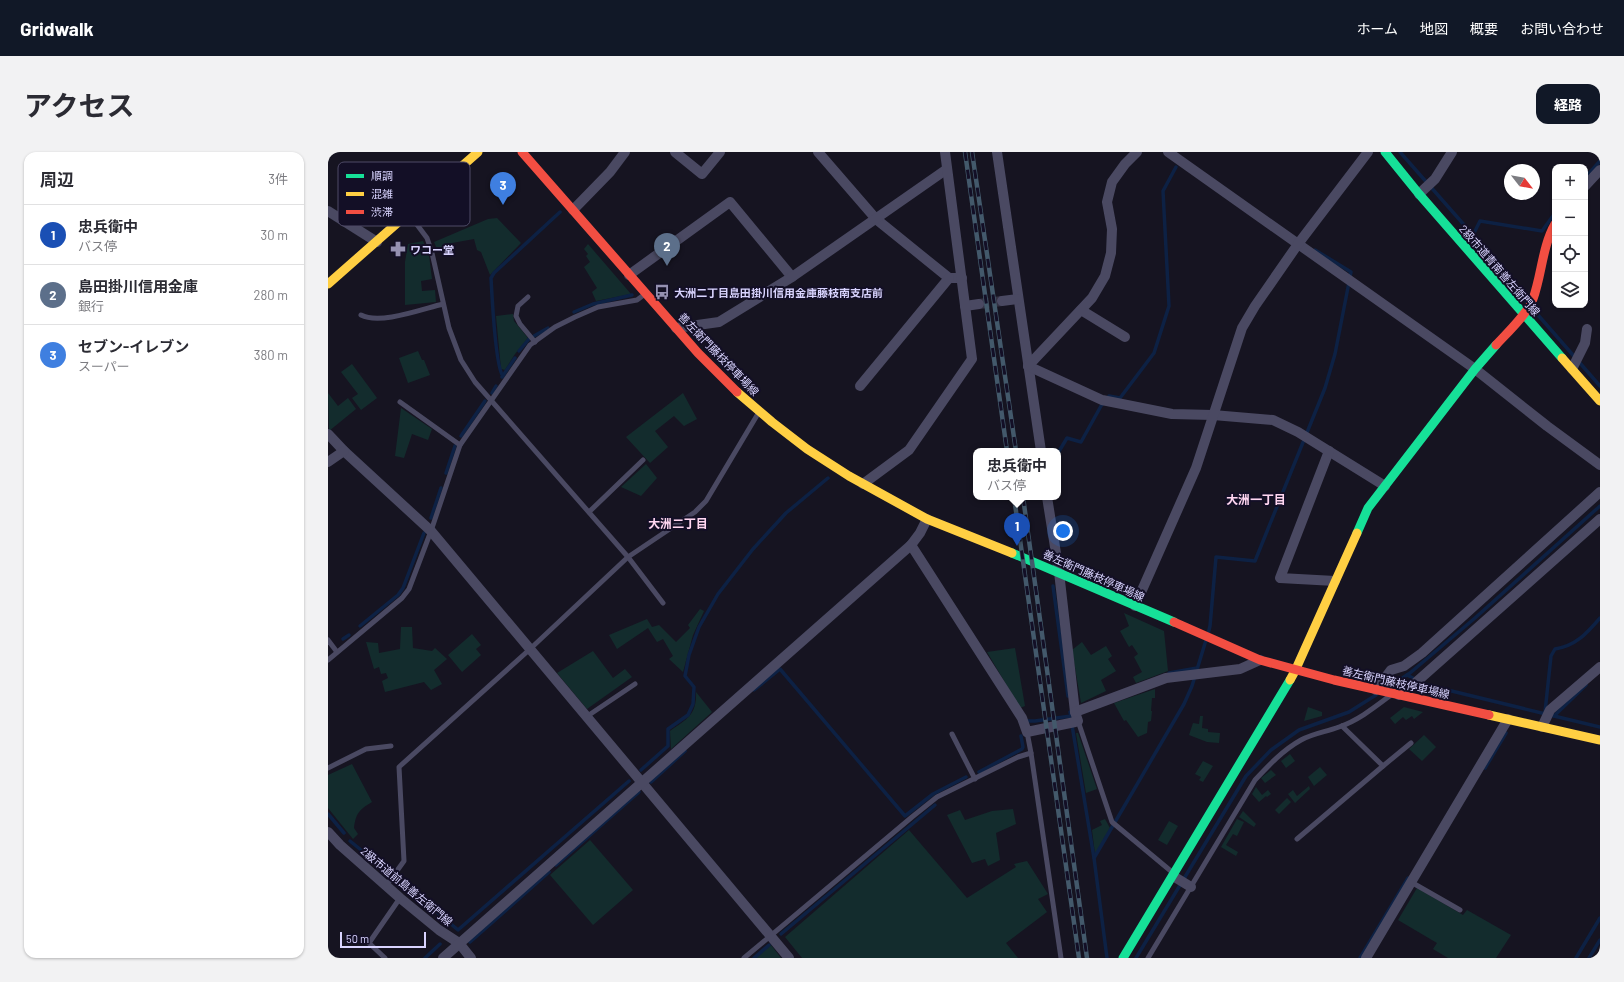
<!DOCTYPE html>
<html lang="ja">
<meta charset="utf-8">
<style>
:root{--surface:#fff;--page:#f2f2f3;--text:#2b2b33;--muted:#7c7c81;--line:#e1e1e2;--accent:#111827}
body{margin:0;font-family:Barlow,"Noto Sans JP",sans-serif;background:var(--page);color:var(--text)}
.controls{position:absolute;right:12px;top:12px;display:grid;overflow:hidden;border-radius:8px;box-shadow:0 1px 3px #0004}
.controls button{width:36px;height:36px;display:grid;place-items:center;padding:0;border:0;border-bottom:1px solid var(--line);background:var(--surface);color:var(--text);font:20px sans-serif}
.compass{position:absolute;left:1176px;top:12px;width:36px;height:36px;border-radius:50%;background:var(--surface);box-shadow:0 1px 3px #0004;rotate:121deg}
.scale{position:absolute;left:12px;bottom:10px;width:86px;box-sizing:border-box;padding-left:4px;border:2px solid #d9d4ff;border-top:0;font-size:11px;line-height:14px;white-space:nowrap;color:#d9d4ff;-webkit-text-stroke:3px #130f26;paint-order:stroke}
.you{position:absolute;left:735px;top:379px;width:14px;height:14px;margin:-10px;border:3px solid #fff;border-radius:50%;background:#1a73e8;box-shadow:0 0 0 6px #1a73e833}
.badge{display:grid;place-items:center;width:26px;height:26px;border-radius:50%;background:var(--accent);color:#fff;font-size:13px;font-weight:700}
.pin{position:absolute;translate:-50% -33px;filter:drop-shadow(0 1px 2px #0008)}
.pin::after{content:'';position:absolute;top:21px;width:14px;height:12px;background:inherit;clip-path:polygon(0 0,100% 0,50% 100%)}
.popup{position:absolute;left:645px;top:296px;width:88px;height:52px;box-sizing:border-box;display:grid;place-content:center;border-radius:8px;background:var(--surface);filter:drop-shadow(0 1px 3px #0005);font-size:13px;white-space:nowrap;color:var(--muted)}
.popup b{font-size:15px;color:var(--text)}
.popup::after{content:'';position:absolute;left:50%;top:100%;margin-left:-8px;border:8px solid transparent;border-top-color:var(--surface)}
.list{margin:0;padding:0;list-style:none}
h2{display:flex;justify-content:space-between;align-items:center;height:52px;margin:0;padding:0 16px;font-size:17px}
h2 small{font-size:13px;font-weight:400;color:var(--muted)}
.list li{display:grid;grid-template-columns:26px 1fr auto;gap:12px;align-items:center;box-sizing:border-box;height:60px;padding:0 16px;border-top:1px solid var(--line)}
.list b{display:block;font-size:15px;white-space:nowrap}
.list p{margin:0;font-size:13px;white-space:nowrap;color:var(--muted)}
.list em{font-size:13px;font-style:normal;color:var(--muted)}
.icon{flex:none;width:22px;height:22px;fill:none;stroke:currentColor;stroke-width:2;stroke-linecap:round;stroke-linejoin:round}
.map{position:relative;flex:none;width:1272px;height:806px;overflow:hidden;border-radius:12px}
header{display:flex;align-items:center;gap:24px;box-sizing:border-box;height:56px;padding:0 20px;background:var(--accent);color:#fff}
header strong{font-size:19px}
nav{display:flex;gap:22px;margin-inline-start:auto;font-size:14px}
.intro{display:flex;align-items:center;justify-content:space-between;box-sizing:border-box;height:96px;padding:0 24px}
h1{margin:0;font-size:28px}
.button{padding:10px 18px;border-radius:12px;background:var(--accent);color:#fff;font-size:14px;font-weight:700}
main{display:flex;gap:24px;padding:0 24px}
aside{flex:1;background:var(--surface);border-radius:12px;box-shadow:0 1px 3px #0004}
.map>svg:first-child{display:block}
.green{fill:#132c2d}
.lines{fill:none;stroke-linecap:round;stroke-linejoin:round}
.stream{stroke:#0d2144;stroke-width:3.5}
.street-tunnel{stroke:#333142;stroke-width:10;stroke-dasharray:10 5;stroke-linecap:butt}
.lane{stroke:#4a4962;stroke-width:5}
.street{stroke:#4a4962;stroke-width:10}
.fast{stroke:#16e098;stroke-width:9}
.slow{stroke:#ffcf43;stroke-width:9}
.jam{stroke:#f24e42;stroke-width:9}
.rail-casing{stroke:#43596b;stroke-width:4.5}
.rail{stroke:#130f26;stroke-width:3;stroke-dasharray:9;stroke-linecap:butt}
.labels{text-anchor:middle;dominant-baseline:central;stroke-width:4;stroke-linejoin:round;paint-order:stroke}
.poi-label{font-size:11px;font-weight:bold;fill:#d9d4ff;stroke:#130f26;text-anchor:start}
.street-label{font-size:11px;fill:#d9d4ff;stroke:#130f26}
.neighbourhood-label{font-size:12px;font-weight:bold;fill:#ffd6f0;stroke:#130f26}
.key{fill:#130f26;stroke:#4e4a67;stroke-width:1}
.key-label{font-size:11px;fill:#d9d4ff}
</style>
<header>
<strong>Gridwalk</strong>
<nav><a>ホーム</a><a>地図</a><a>概要</a><a>お問い合わせ</a></nav>
</header>
<div class="intro"><h1>アクセス</h1><a class="button">経路</a></div>
<main>
<aside>
<h2>周辺<small>3件</small></h2>
<ul class="list">
<li><span class="badge" style="background:#1a4fb4">1</span><div><b>忠兵衛中</b><p>バス停</p></div><em>30 m</em></li>
<li><span class="badge" style="background:#5c6f8a">2</span><div><b>島田掛川信用金庫</b><p>銀行</p></div><em>280 m</em></li>
<li><span class="badge" style="background:#3f7fe0">3</span><div><b>セブン-イレブン</b><p>スーパー</p></div><em>380 m</em></li>
</ul>
</aside>
<div class="map">
<svg width="1272" height="806" viewBox="0 0 1272 806">
<rect width="100%" height="100%" fill="#161421"/>
<g class="green">
<polygon points="169,66 193,91 162,123 153,100 149,98 146,87 124,91 124,94 109,97 106,90 160,67"/>
<polygon points="95,89 101,103 104,127 93,129 94,139 107,138 108,150 77,153 77,110 80,92"/>
<polygon points="260,92 303,142 268,149 264,140 269,136 256,115 262,110 258,104 260,102 256,97"/>
<polygon points="185,162 186,169 200,186 187,202 177,218 173,217 168,164"/>
<polygon points="90,199 94,208 96,208 102,223 80,231 71,206"/>
<polygon points="24,212 49,246 33,258 24,246 30,242 13,220"/>
<polygon points="0,241 10,254 20,246 28,257 1,279"/>
<polygon points="355,241 369,267 356,274 346,264 327,279 340,295 322,311 298,285"/>
<polygon points="73,256 104,277 100,288 84,282 76,306 67,304"/>
<polygon points="318,312 329,326 313,344 293,335"/>
<polygon points="372,457 376,459 365,483 355,520 341,507 345,504 335,487 329,490 320,476 289,497 281,483 319,467 324,475 331,473 348,490 362,476 360,473"/>
<polygon points="796,461 836,479 840,519 808,531 805,525 814,520 806,505 810,502 804,493 801,495 792,479 801,474"/>
<polygon points="73,475 84,475 85,496 104,499 107,496 119,507 106,518 114,532 103,538 96,530 57,540 54,529 60,526 58,521 53,522 51,515 46,517 38,490 50,491 51,501 72,497"/>
<polygon points="144,482 153,493 148,497 153,503 134,520 120,503"/>
<polygon points="754,490 763,503 778,494 784,504 780,507 788,519 773,528 778,539 753,551 744,498"/>
<polygon points="687,496 697,554 692,556 659,500"/>
<polygon points="265,499 285,526 297,517 304,525 259,557 229,521"/>
<polygon points="827,537 827,546 824,546 823,559 824,559 823,569 820,570 819,581 810,585 798,568 796,569 786,551"/>
<path d="M368,540l16,20 -41,37 -1,-18c17,-12 27,-16 26,-39z"/>
<polygon points="980,555 994,560 994,564 976,569"/>
<polygon points="1076,555 1095,560 1086,567 1084,564 1078,568 1075,565 1067,572 1062,566"/>
<polygon points="872,564 875,564 874,576 880,577 880,580 892,581 891,591 879,590 861,583 865,571 871,572"/>
<polygon points="748,581 750,581 769,637 758,641"/>
<polygon points="1096,583 1108,595 1094,609 1081,597"/>
<polygon points="962,602 967,609 958,616 953,609"/>
<polygon points="875,609 885,614 875,630 871,628 873,625 867,622"/>
<path d="M24,612l20,38c-13,8 -16,11 -18,26l4,6 -5,5 -25,-31v-33z"/>
<polygon points="992,615 999,623 986,634 980,625"/>
<polygon points="943,618 948,623 937,631 933,626"/>
<polygon points="981,634 982,637 967,651 960,642 965,638 969,644"/>
<polygon points="928,635 934,643 940,638 943,642 939,645 938,644 931,650 924,642"/>
<polygon points="959,646 963,650 951,662 947,658"/>
<polygon points="685,657 688,672 668,681 672,708 660,714 657,707 644,711 619,663 632,658 637,668 664,659"/>
<polygon points="915,659 928,672 926,675 911,665"/>
<polygon points="777,667 782,676 767,702 764,678 774,673 772,669"/>
<polygon points="909,667 916,670 909,684 905,682 898,693 910,700 908,704 893,695"/>
<polygon points="841,669 850,674 839,693 830,688"/>
<polygon points="581,678 639,746 688,715 686,712 699,709 720,742 710,747 719,760 678,791 690,806 474,806 457,785"/>
<polygon points="262,688 305,738 265,773 222,723"/>
<polygon points="1089,736 1135,763 1139,758 1183,783 1168,806 1120,806 1105,797 1109,791 1070,768"/>
<polygon points="443,793 453,806 427,806"/>
</g>
<g class="lines">
<g class="stream">
<polyline points="1072,0 1145,83 1171,117 1199,150"/>
<polyline points="1257,26 1272,9"/>
<polyline points="1145,83 1152,69 1214,79 1227,61"/>
<polyline points="1203,155 1272,234"/>
<polyline points="246,160 265,152 304,143"/>
<polyline points="206,184 220,176"/>
<polyline points="191,199 201,187"/>
<path d="M175,224c-8,-9 -11,-82 -12,-98l3,-5 66,-61"/>
<polyline points="174,225 187,206"/>
<polyline points="164,241 168,234"/>
<polyline points="133,284 157,249"/>
<polyline points="730,301 739,286 753,290 773,254 781,244 792,246 826,201 841,154 835,39 848,15"/>
<polyline points="118,321 127,294"/>
<polyline points="103,366 113,336"/>
<polyline points="725,434 740,544"/>
<polyline points="32,474 70,443 75,436 96,381"/>
<polyline points="880,482 882,474 888,405 927,409 997,236 1007,202 1023,120 987,98"/>
<polyline points="15,487 21,483"/>
<polyline points="841,521 869,516"/>
<polyline points="1079,523 1099,533 1226,564 1258,533"/>
<polyline points="1059,536 1082,521 1147,466 1272,354"/>
<polyline points="426,538 452,517 577,664 605,642 638,625"/>
<path d="M1217,560l6,-56 4,-7c21,-3 32,-16 45,-31"/>
<polyline points="1226,564 1272,575"/>
<polyline points="699,569 707,569 743,564 742,560"/>
<polyline points="744,573 766,706"/>
<polyline points="1157,616 1178,581"/>
<polyline points="313,618 340,594 340,577 360,563 365,552 366,535 357,524 361,503 371,475 390,442 425,397 458,361 500,326"/>
<polyline points="651,620 694,597 695,595 693,584"/>
<polyline points="323,630 357,599"/>
<polyline points="0,662 16,681"/>
<polyline points="22,689 60,720"/>
<polyline points="228,713 311,640"/>
<polyline points="70,727 130,778 301,629"/>
<polyline points="453,782 607,653"/>
<polyline points="142,790 221,720"/>
<polyline points="97,806 112,792"/>
<polyline points="426,806 441,793"/>
<polyline points="779,806 766,706 856,552 864,534 878,488"/>
<polyline points="808,806 918,624 943,598 971,578 1021,560 1048,543"/>
<polyline points="1032,806 1080,726"/>
<polyline points="1248,806 1272,766"/>
<polyline points="1261,806 1272,788"/>
</g>
<polyline class="street-tunnel" points="651,152 674,149"/>
<g class="lane">
<polyline points="81,62 99,86 104,101 121,176 133,208 147,230 300,405 335,451"/>
<polyline points="200,145 190,154 188,164 192,172 207,190"/>
<path d="M33,163c19,10 61,-6 82,-11"/>
<polyline points="72,250 132,293"/>
<polyline points="261,360 315,308"/>
<polyline points="0,488 9,500"/>
<polyline points="0,508 74,446 81,437 103,379 132,293 202,193 227,175 247,165 270,155 309,148 317,142"/>
<polyline points="258,565 307,532"/>
<polyline points="750,569 784,670 844,720"/>
<polyline points="699,580 703,601 733,806"/>
<polyline points="624,582 647,627"/>
<polyline points="1055,614 1083,591"/>
<polyline points="0,616 38,597 63,594"/>
<polyline points="969,687 1055,614 1014,574"/>
<polyline points="1083,730 1132,758"/>
<polyline points="58,734 76,709 71,615 201,498 300,405 367,360 378,349 431,260"/>
<polyline points="57,806 41,791 72,746"/>
<polyline points="416,806 584,665 609,645 690,605 703,601"/>
<path d="M820,806l107,-178c14,-15 28,-30 46,-40 13,-7 25,-8 38,-13 20,-7 36,-20 52,-32"/>
</g>
<g class="street">
<polyline points="347,0 374,22 392,0"/>
<polyline points="490,0 548,67 621,126 634,126"/>
<polyline points="669,0 713,299"/>
<polyline points="840,0 1147,217 1219,274 1272,313"/>
<polyline points="1257,34 1272,18"/>
<polyline points="1091,42 1107,27 1124,0"/>
<polyline points="245,58 282,20 297,0"/>
<polyline points="0,59 49,90"/>
<polyline points="301,123 402,50 464,125"/>
<polyline points="674,149 690,147"/>
<polyline points="637,154 651,152"/>
<polyline points="753,158 797,185"/>
<polyline points="348,176 391,170 464,125 619,17"/>
<polyline points="700,214 774,248 844,262 885,263 945,268 970,280 1057,334"/>
<polyline points="700,214 764,146 777,124 783,101 784,77 779,50 784,30 797,12 809,0"/>
<polyline points="1244,217 1257,191 1259,177"/>
<polyline points="532,234 621,126"/>
<polyline points="0,282 16,299 103,379 461,806"/>
<polyline points="1001,299 952,426 1007,429"/>
<polyline points="0,310 16,299"/>
<polyline points="535,332 581,298 644,207 617,0"/>
<polyline points="583,393 694,566 699,580 747,570 750,569 747,560 731,420 719,345"/>
<polyline points="807,454 868,316 914,176 927,154 970,92 1040,0"/>
<polyline points="1048,538 1063,518 1076,514 1094,501 1272,340"/>
<polyline points="1071,543 1085,533 1272,367"/>
<polyline points="747,560 838,526 912,517 932,508"/>
<polyline points="1214,575 1222,558 1272,515"/>
<polyline points="0,680 12,693 72,746 111,778 131,791 143,806"/>
<polyline points="845,724 863,735"/>
<polyline points="115,806 583,393 592,381 599,367"/>
<polyline points="1038,806 1180,567"/>
</g>
<g class="fast">
<polyline points="1057,0 1091,42 1234,206"/>
<polyline points="1029,381 1040,356 1147,217 1168,193"/>
<polyline points="684,401 846,470"/>
<polyline points="795,806 962,528"/>
</g>
<g class="slow">
<polyline points="0,132 150,0"/>
<polyline points="1234,206 1272,249"/>
<polyline points="409,240 444,270 479,297 521,324 599,367 684,401"/>
<polyline points="962,528 967,519 1029,381"/>
<polyline points="1161,563 1272,588"/>
</g>
<g class="jam">
<polyline points="194,0 370,201 409,240"/>
<path d="M1168,193c10,-11 33,-33 37,-46 9,-25 9,-52 22,-75"/>
<polyline points="846,470 932,508 1006,528 1161,563"/>
</g>
<g class="rail-casing">
<g id="rail">
<polyline points="637,0 679,299"/>
<polyline points="644,0 688,299"/>
<polyline points="686,345 751,806"/>
<polyline points="695,345 759,806"/>
</g>
</g>
<use href="#rail" class="rail"/>
</g>
<defs>
<g id="pharmacy-bare" transform="scale(1.2)"><path d="M-2-6h4v4h4v4h-4v4h-4v-4h-4v-4h4Z" fill="#9591b1" stroke="#130f26" stroke-width="2.5" paint-order="stroke"/></g>
<g id="bus-bare" transform="scale(1.2)"><path d="M-5-6H5V4H4V6H2V4H-2V6H-4V4H-5ZM-3.5-4V0h7V-4ZM-3.5 1.2v1.5H-2V1.2ZM2 1.2v1.5H3.5V1.2Z" fill="#9591b1" stroke="#130f26" stroke-width="2.5" paint-order="stroke"/></g>
</defs>
<g fill-rule="evenodd">
<use href="#pharmacy-bare" x="70" y="97"/>
<use href="#bus-bare" x="334" y="140"/>
</g>
<g class="labels">
<g class="poi-label">
<text x="82" y="97">ワコー堂</text>
<text x="346" y="140">大洲二丁目島田掛川信用金庫藤枝南支店前</text>
</g>
<g class="street-label">
<text transform="translate(1172 118) rotate(49)">2級市道青南善左衛門線</text>
<text transform="translate(391 202) rotate(46)">善左衛門藤枝停車場線</text>
<text transform="translate(766 423) rotate(24)">善左衛門藤枝停車場線</text>
<text transform="translate(1068 530) rotate(13)">善左衛門藤枝停車場線</text>
<text transform="translate(79 734) rotate(40)">2級市道前島善左衛門線</text>
</g>
<g class="neighbourhood-label">
<text x="928" y="347">大洲一丁目</text>
<text x="350" y="371">大洲二丁目</text>
</g>
</g>
<rect x="10" y="10" width="132" height="64" rx="6" class="key"/>
<rect x="18" y="22" width="18" height="4" fill="#16e098"/>
<rect x="18" y="40" width="18" height="4" fill="#ffcf43"/>
<rect x="18" y="58" width="18" height="4" fill="#f24e42"/>
<g class="key-label">
<text x="43" y="28">順調</text>
<text x="43" y="46">混雑</text>
<text x="43" y="64">渋滞</text>
</g>
</svg>
<div class="controls">
<button>+</button>
<button>−</button>
<button><svg class="icon" aria-label="locate" viewBox="0 0 24 24"><circle cx="12" cy="12" r="6"/><path d="M12 2v4M12 18v4M2 12h4M18 12h4"/></svg></button>
<button><svg class="icon" aria-label="layers" viewBox="0 0 24 24"><path d="M12 4l9 5-9 5-9-5zM3 14l9 5 9-5"/></svg></button>
</div>
<svg class="compass" viewBox="-18 -18 36 36"><path d="M0-13l5 13h-10z" fill="#e53935"/><path d="M0 13l5-13h-10z" fill="#7c7c81"/></svg>
<div class="scale">50 m</div>
<div class="you"></div>
<div class="pin badge" style="left:689px;top:394px;background:#1a4fb4">1</div>
<div class="popup"><b>忠兵衛中</b>バス停</div>
<div class="pin badge" style="left:339px;top:114px;background:#5c6f8a">2</div>
<div class="pin badge" style="left:175px;top:53px;background:#3f7fe0">3</div>
</div>
</main>
